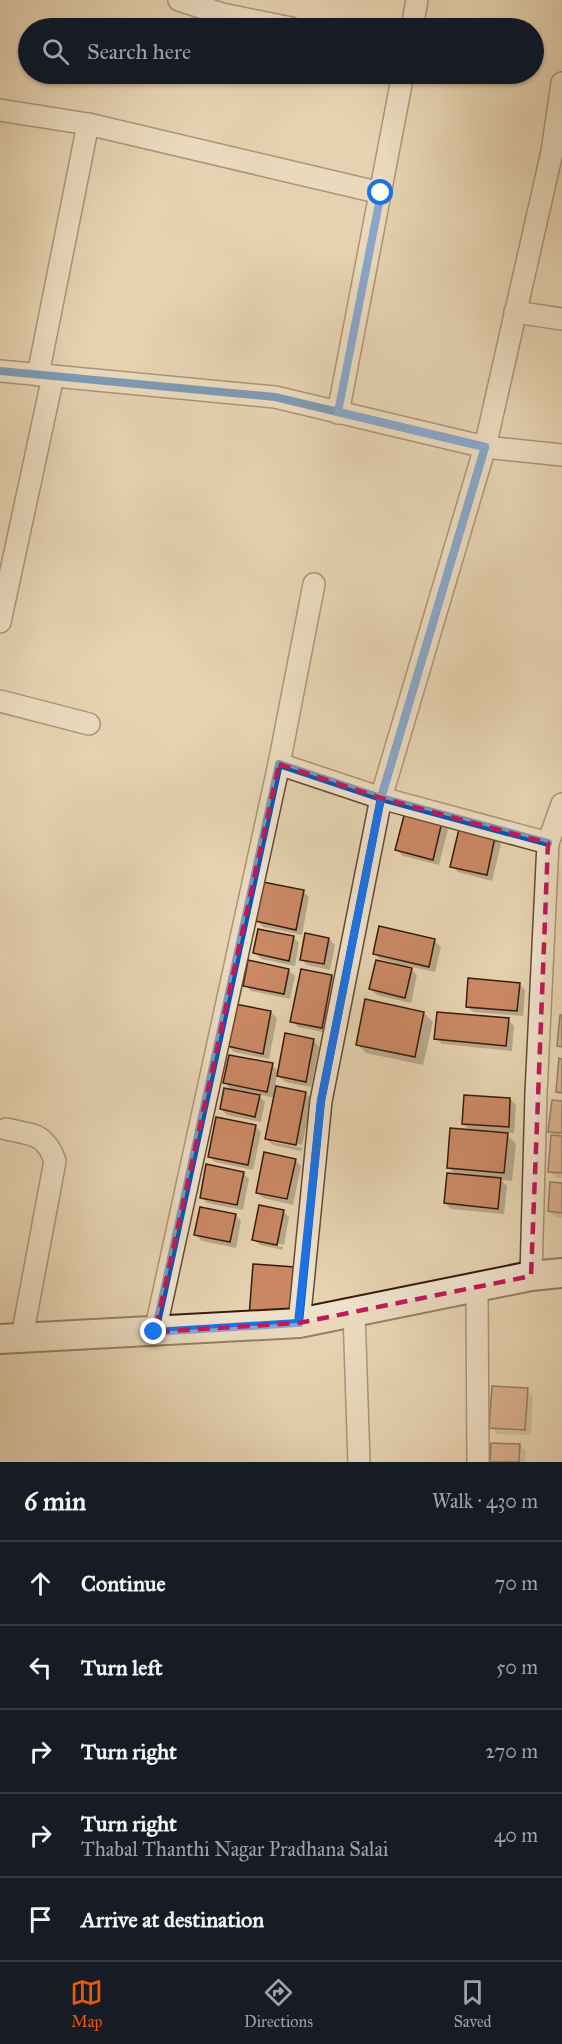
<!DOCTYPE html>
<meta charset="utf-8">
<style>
:root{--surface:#171b24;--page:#20242c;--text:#f1f3f6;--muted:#9ea1a6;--line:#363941;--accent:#ea580c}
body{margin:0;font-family:"IM FELL Great Primer",serif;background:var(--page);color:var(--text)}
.stop{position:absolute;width:18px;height:18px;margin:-14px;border:4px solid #1a73e8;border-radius:50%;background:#fff}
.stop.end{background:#1a73e8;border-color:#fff;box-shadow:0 2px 6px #0008}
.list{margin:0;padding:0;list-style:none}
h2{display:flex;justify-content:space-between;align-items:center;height:78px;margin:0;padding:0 24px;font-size:26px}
h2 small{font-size:20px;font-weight:400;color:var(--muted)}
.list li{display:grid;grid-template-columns:39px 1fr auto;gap:18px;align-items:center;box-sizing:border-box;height:84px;padding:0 24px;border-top:2px solid var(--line)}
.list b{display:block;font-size:22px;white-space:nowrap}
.list p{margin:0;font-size:20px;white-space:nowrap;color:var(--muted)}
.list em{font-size:20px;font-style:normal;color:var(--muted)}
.icon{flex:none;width:33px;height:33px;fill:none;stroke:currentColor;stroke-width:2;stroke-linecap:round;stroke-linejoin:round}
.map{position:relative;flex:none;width:562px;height:1462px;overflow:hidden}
.search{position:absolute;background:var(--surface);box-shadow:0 2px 4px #0004;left:18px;right:18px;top:18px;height:66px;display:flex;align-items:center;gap:15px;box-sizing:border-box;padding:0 21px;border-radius:33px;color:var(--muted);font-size:22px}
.sheet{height:498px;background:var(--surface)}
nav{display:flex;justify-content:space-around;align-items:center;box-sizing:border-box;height:84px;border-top:2px solid var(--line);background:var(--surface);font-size:16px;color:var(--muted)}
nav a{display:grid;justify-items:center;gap:3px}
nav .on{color:var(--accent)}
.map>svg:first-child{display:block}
.shadow{fill:#0003}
.building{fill:#cb8865;stroke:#371c0a;stroke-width:1.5}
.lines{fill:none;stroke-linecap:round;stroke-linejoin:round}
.minor-casing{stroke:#634a34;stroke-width:24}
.secondary-casing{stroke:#371c0a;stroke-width:32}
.minor{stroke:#efe2cc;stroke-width:21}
.secondary{stroke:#efe2cc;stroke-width:28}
.cycleway-casing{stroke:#efe2cc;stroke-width:11}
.cycleway{stroke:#0057b8;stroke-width:8}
.route{stroke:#1a73e8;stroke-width:8}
.marked{fill:none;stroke:#c2185b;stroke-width:4.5;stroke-dasharray:12 8;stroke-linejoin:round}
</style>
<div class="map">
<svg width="562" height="1462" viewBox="0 0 562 1462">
<rect width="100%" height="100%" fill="#e6d2b0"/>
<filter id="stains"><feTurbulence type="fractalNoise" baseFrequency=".00333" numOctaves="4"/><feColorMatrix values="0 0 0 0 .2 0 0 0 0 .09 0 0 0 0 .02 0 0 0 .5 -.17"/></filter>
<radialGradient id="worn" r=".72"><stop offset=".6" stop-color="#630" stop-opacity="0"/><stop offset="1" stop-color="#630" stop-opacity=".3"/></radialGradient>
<g class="shadow">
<polygon points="442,823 448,829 439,865 403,856 397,850"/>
<polygon points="495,838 501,844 492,881 458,872 452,866"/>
<polygon points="303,891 309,897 302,935 263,927 257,921"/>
<polygon points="380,928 435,941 441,947 435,972 408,966 417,975 411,1003 377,995 370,989 395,963 380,959 374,953"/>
<polygon points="293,937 299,943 295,966 261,959 255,953"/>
<polygon points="329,939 335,945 330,970 307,965 301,959"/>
<polygon points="288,970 295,976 290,999 251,991 245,985"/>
<polygon points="332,976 338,982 328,1033 298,1027 292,1021"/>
<polygon points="519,984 525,990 523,1016 473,1012 467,1006"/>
<polygon points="271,1012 277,1018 269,1059 234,1052 228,1046"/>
<polygon points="424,1013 433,1022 423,1065 366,1053 357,1044"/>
<polygon points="508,1020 514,1026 512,1051 442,1044 436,1038"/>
<polygon points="313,1040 319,1047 311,1087 285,1082 277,1075 275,1087 305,1093 312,1099 302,1145 272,1139 272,1142 302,1148 301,1151 273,1145 267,1139 275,1098 257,1094 265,1102 261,1122 227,1115 221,1109 233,1091 225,1083 272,1065 279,1072"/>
<polygon points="510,1099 516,1105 514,1133 504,1132 516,1144 512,1181 501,1180 507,1186 504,1214 451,1209 445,1203 456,1175 448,1167 471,1132 463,1124"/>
<polygon points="562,1103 562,1178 555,1177 549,1171 556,1137 550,1131"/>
<polygon points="255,1126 261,1132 253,1170 215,1162 209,1156"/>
<polygon points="295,1160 301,1166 293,1205 263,1198 257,1192"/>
<polygon points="243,1173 249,1179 243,1210 207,1203 201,1197"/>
<polygon points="562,1185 562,1218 555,1217 549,1211"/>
<polygon points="283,1211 289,1217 284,1245 258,1239 258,1242 283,1247 283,1250 260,1245 253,1239"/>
<polygon points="235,1215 241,1221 236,1248 202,1241 196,1235"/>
<polygon points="527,1390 533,1396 531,1435 497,1434 491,1427"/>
<polygon points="493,1444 519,1445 526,1451 525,1462 492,1462"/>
</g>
<g class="building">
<polygon points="405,812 442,822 433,860 395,850"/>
<polygon points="459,829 495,837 487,875 450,867"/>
<polygon points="263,882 304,890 296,930 255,921"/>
<polygon points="379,926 435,939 429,967 373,954"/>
<polygon points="258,929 294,936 289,961 253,953"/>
<polygon points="305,933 329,938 324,964 300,960"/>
<polygon points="248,960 289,969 284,994 243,986"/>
<polygon points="376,960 412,968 405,998 369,989"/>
<polygon points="301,969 332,975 322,1028 290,1022"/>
<polygon points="468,978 520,983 517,1011 466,1007"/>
<polygon points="365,999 424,1012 415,1057 356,1045"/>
<polygon points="235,1004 271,1011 263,1054 227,1046"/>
<polygon points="437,1012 509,1018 506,1046 434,1039"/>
<polygon points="560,1015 562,1015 562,1047 557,1046"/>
<polygon points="285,1033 314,1039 306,1082 277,1076"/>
<polygon points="229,1055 273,1063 267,1092 223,1083"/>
<polygon points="559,1058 562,1059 562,1093 556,1092"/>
<polygon points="276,1086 306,1092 296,1145 265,1139"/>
<polygon points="224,1088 260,1095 255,1117 220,1109"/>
<polygon points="464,1095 510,1098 509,1127 462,1124"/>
<polygon points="552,1100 562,1101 562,1133 548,1132"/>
<polygon points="216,1117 256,1125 248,1165 208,1157"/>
<polygon points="450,1128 508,1133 504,1173 447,1168"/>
<polygon points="551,1135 562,1136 562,1173 548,1172"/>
<polygon points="264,1152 296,1159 287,1199 256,1193"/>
<polygon points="206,1164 244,1172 237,1205 200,1198"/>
<polygon points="447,1173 501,1178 498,1209 444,1203"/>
<polygon points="550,1182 562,1183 562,1213 548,1211"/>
<polygon points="259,1205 284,1210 277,1245 252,1240"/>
<polygon points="200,1207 236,1214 230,1242 194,1235"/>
<polygon points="253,1264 295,1267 291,1320 249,1317"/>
<polygon points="492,1386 528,1388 525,1430 489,1428"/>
<polygon points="491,1443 520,1444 519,1462 490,1462"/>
</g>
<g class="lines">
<g class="minor-casing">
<g id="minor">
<polyline points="179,0 222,14 291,28"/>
<polyline points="412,28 417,0"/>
<polyline points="562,83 552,152 485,447 562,455"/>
<polyline points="0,110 88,124"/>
<polyline points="515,312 562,319"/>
<polyline points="0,371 275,397 485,447 381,798 321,1101 299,1323"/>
<polyline points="38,375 88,124 381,193"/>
<polyline points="338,413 403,74"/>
<polyline points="0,622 53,376"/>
<polyline points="0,701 89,724"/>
<polyline points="279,764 314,584"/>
<path d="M6,1129c27,6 39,4 49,32l-33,176"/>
<polyline points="531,1276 536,1093 548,843 562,804"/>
<polyline points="477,1288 478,1462"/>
<polyline points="354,1313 359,1462"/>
<polyline points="155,1332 279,764 381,798 548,843"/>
</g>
</g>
<g class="secondary-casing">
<polyline id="secondary" points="0,1339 299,1323 531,1276 562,1273"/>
</g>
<use href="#minor" class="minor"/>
<use href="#secondary" class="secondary"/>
<g class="cycleway-casing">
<g id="cycleway">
<polyline points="0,371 275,397 485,447 381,798 321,1101 299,1323"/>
<polyline points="155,1332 279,764 381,798 548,843"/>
</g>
</g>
<use href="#cycleway" class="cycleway"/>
</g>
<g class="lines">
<polyline class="route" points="154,1332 298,1323 321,1101 381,798 485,447 338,412 381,193"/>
</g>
<path d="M0 0H562V1462H0ZM279,764l102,34 167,45 -17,433 -232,47 -144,9z" fill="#e6d2b0" fill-opacity=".55" fill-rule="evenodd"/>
<path class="marked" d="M279,764l102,34 167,45 -17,433 -232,47 -144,9z"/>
<rect width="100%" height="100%" filter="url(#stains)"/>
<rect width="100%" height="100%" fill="url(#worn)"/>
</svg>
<div class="stop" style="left:381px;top:193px"></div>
<div class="stop end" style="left:154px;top:1332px"></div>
<div class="search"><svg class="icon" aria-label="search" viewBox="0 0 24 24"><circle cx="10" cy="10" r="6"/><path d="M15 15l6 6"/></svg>Search here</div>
</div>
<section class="sheet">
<h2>6 min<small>Walk · 430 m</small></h2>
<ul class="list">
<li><svg class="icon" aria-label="ahead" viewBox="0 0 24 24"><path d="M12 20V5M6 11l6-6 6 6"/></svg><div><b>Continue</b></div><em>70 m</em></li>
<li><svg class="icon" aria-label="left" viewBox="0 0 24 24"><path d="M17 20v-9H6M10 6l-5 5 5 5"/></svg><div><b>Turn left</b></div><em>50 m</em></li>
<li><svg class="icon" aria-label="right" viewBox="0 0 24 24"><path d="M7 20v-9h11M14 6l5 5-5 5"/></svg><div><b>Turn right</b></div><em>270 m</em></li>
<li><svg class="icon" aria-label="right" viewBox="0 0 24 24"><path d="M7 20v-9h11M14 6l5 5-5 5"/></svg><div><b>Turn right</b><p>Thabal Thanthi Nagar Pradhana Salai</p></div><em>40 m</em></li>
<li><svg class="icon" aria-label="arrive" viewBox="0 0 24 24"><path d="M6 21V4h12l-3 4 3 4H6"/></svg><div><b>Arrive at destination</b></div></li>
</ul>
</section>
<nav>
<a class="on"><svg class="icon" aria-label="map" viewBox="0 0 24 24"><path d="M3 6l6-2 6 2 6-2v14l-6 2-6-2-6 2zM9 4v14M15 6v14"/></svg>Map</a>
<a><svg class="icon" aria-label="directions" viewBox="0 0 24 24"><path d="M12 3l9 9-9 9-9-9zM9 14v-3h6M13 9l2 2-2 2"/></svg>Directions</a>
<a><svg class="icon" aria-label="saved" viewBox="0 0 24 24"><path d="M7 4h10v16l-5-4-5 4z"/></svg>Saved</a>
</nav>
